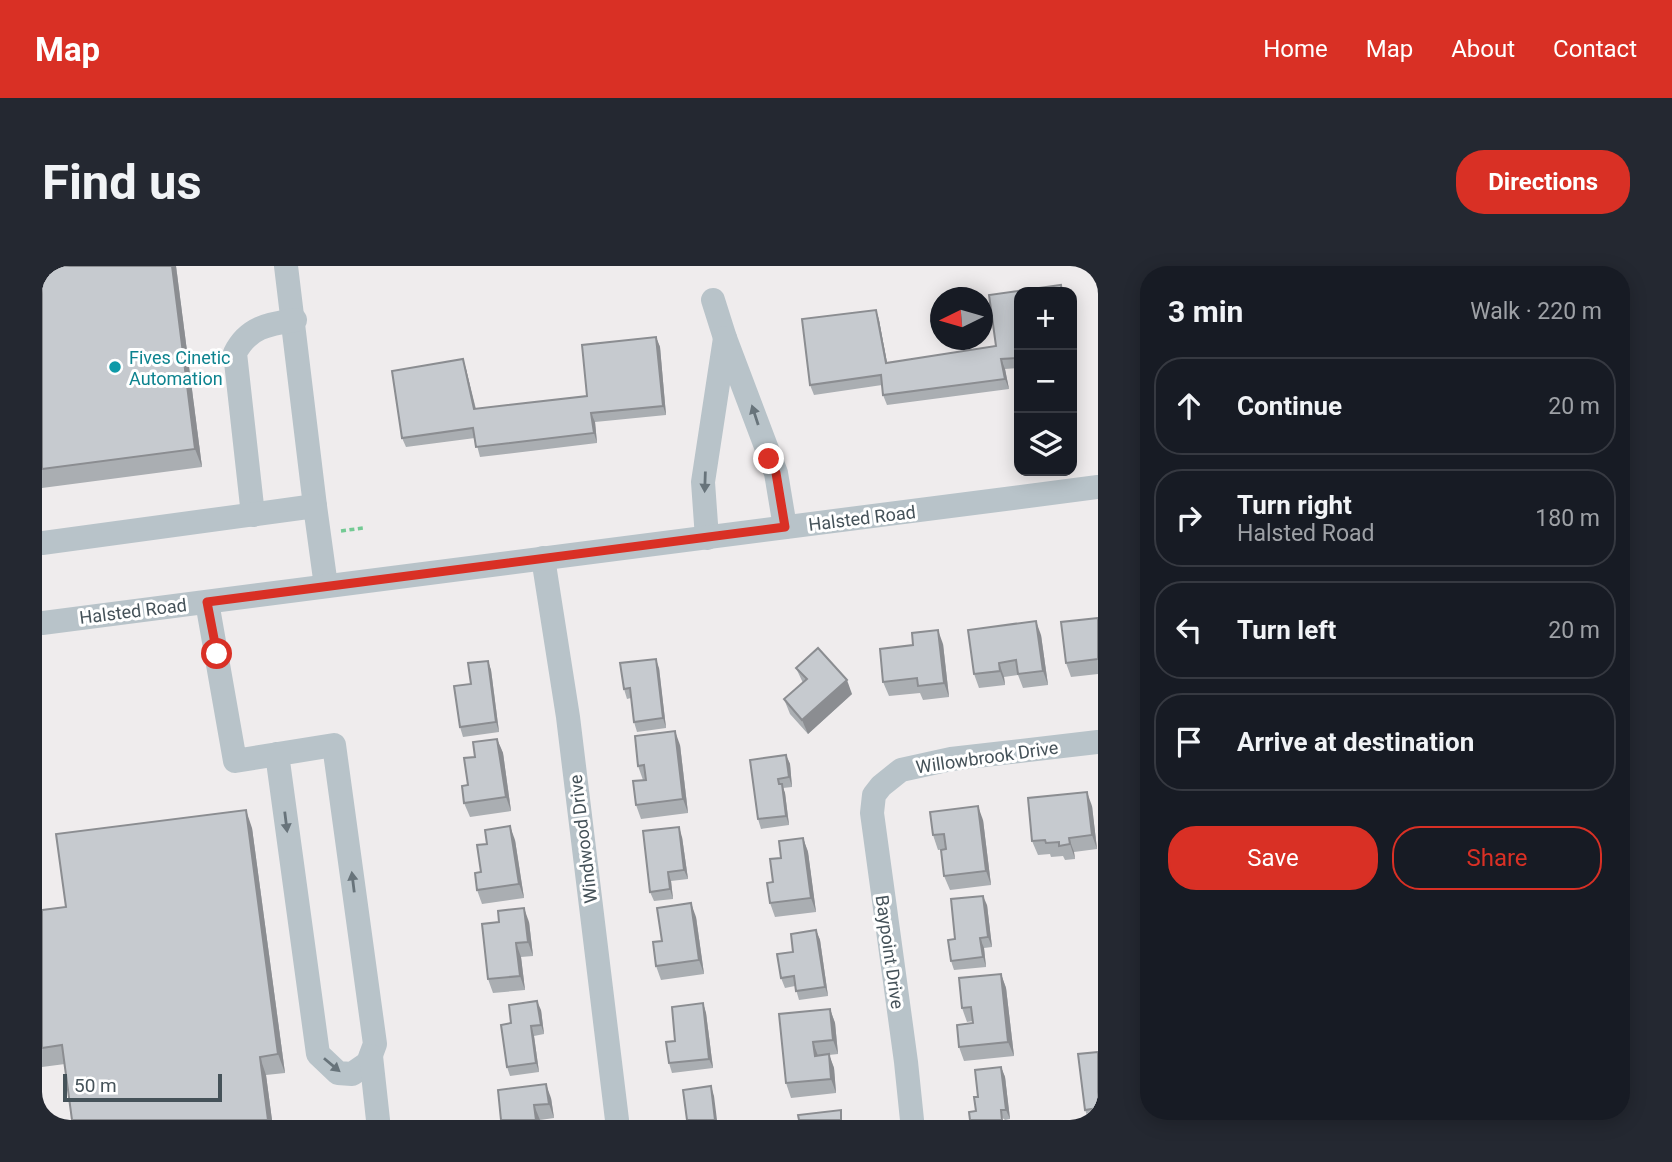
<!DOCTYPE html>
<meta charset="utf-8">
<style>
:root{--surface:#171b24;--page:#242831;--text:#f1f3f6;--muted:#9ea1a6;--line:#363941;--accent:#d93025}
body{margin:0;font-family:Roboto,sans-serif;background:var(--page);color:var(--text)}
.controls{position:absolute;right:21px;top:21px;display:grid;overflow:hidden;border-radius:14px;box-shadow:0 4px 18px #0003}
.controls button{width:63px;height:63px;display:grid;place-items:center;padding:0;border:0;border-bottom:2px solid var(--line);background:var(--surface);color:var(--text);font:35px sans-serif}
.compass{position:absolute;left:888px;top:21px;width:63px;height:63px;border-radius:50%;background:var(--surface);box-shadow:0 4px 18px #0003;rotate:265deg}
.scale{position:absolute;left:21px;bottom:18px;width:159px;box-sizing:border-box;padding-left:7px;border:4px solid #455259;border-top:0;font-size:19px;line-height:24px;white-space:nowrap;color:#455259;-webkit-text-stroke:5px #fff;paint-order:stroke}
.stop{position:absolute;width:21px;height:21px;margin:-16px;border:5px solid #d93025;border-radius:50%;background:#fff}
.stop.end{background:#d93025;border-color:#fff;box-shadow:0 2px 7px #0008}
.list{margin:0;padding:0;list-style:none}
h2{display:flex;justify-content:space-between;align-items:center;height:91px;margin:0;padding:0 28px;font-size:30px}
h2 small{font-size:23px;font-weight:400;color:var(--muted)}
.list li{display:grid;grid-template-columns:46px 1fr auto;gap:21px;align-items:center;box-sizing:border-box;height:98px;margin:0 14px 14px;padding:0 14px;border:2px solid var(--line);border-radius:28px}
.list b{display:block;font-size:26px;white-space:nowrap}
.list p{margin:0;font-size:23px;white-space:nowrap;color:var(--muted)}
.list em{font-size:23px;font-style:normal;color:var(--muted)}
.actions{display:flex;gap:14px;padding:21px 28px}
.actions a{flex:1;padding:16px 0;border:2px solid var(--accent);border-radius:28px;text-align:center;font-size:24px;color:var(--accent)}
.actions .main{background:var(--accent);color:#fff}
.icon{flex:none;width:38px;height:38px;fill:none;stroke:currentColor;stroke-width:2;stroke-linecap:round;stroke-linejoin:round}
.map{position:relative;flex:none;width:1056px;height:854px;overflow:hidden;border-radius:28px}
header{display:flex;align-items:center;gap:42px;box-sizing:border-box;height:98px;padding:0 35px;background:var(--accent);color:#fff}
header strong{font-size:33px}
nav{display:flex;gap:38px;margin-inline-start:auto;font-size:24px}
.intro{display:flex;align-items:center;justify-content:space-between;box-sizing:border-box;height:168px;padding:0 42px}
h1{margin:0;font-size:49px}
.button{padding:18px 32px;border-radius:28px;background:var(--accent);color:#fff;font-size:24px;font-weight:700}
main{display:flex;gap:42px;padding:0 42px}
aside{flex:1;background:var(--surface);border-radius:28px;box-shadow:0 4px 18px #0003}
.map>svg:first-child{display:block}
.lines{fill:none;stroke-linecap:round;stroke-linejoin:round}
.path{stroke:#74ca94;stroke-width:3.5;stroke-dasharray:5 3.5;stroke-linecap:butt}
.minor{stroke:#b8c3c9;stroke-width:24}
.wall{fill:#aaaeb2}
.shaded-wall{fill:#8b8d91}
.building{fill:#c6cacf;stroke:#8b8d91;stroke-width:2}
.oneway{fill:#68747b}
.route{stroke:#d93025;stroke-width:9}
.culture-dot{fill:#0f9aa8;stroke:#fff;stroke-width:2.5}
.labels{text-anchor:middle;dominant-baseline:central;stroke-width:6;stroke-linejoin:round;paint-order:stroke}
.culture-label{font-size:18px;fill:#0d838f;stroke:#fff;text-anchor:start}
.street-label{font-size:18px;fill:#455259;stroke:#fff}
</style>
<header>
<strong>Map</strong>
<nav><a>Home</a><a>Map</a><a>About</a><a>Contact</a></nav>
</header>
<div class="intro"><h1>Find us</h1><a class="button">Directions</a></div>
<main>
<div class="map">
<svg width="1056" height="854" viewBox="0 0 1056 854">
<rect width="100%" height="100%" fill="#efeced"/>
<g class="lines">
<polyline class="path" points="299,265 321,262"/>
<g class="minor">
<polyline points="244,0 273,240"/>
<polyline points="671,34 683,72"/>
<path d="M211,249l-18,-162c13,-26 34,-29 60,-33"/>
<polyline points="665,272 661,216 683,72 734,207 743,261"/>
<polyline points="0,277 273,240 284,320"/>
<polyline points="501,292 526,451 575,854"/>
<polyline points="165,336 193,495 292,479 333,778 326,797 310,808 296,807 276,788 235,488"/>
<polyline points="0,357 1056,221"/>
<polyline points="329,790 336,854"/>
<polyline points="870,854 864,796 830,547 832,529 839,520 859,504 909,493 1056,476"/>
</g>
</g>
<g class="wall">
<polygon points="0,0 134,0 160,201 0,222"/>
<polygon points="977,26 977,102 963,103 967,123 845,139 841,129 840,119 772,129 768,119 834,44 837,54 845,97 954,80"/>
<polygon points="614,71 618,81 624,149 553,156 555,177 438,191 433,172 364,181 360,172 424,103 434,143 545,130"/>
<polygon points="1056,352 1056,408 1029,411 1024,397"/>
<polygon points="999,369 1006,419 981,422 976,409 962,411 963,419 937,422 932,408"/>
<polygon points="901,378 907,431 881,434 878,427 847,430 841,416"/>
<polygon points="446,395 449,404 457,466 421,471 418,461 429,418"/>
<polygon points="617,402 624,462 595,466 592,456 589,432 585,433 582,423"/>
<polygon points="754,402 810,428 766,468 748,448 742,433 761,417"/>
<polygon points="455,473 461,487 469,545 428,551 422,537 433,491"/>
<polygon points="638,479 646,547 599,553 594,539 601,514 596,500"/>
<polygon points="744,489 748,498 750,521 741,522 743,527 747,559 719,563 716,553"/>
<polygon points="1050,540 1055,583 1032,586 1033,593 1023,594 1021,590 1009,591 1008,588 996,589 990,575"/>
<polygon points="941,554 949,619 908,624 902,610 904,583 896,584 891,569"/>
<polygon points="210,562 243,807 224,809 230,854 30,854 23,798 0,801 0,644 24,641"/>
<polygon points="640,571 646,613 629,615 631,633 612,635 608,626"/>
<polygon points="761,572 766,586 774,646 733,651 728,637 731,616 739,592"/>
<polygon points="473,574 482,632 440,638 435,624 439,606"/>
<polygon points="945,639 950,681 942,682 944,701 912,704 909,695 913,673"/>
<polygon points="654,651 662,708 619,714 614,700"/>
<polygon points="457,656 487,656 491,690 479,691 483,724 451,727 446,713"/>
<polygon points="774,664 778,674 786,730 757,734 753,720 743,722 739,712 751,686"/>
<polygon points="959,708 964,722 972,790 922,795 917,781 931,757 931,755 925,756 920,742"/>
<polygon points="661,737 664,747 671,802 630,807 627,797 633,775"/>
<polygon points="788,743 793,757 796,788 787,789 792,802 794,827 749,832 744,817"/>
<polygon points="499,744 502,768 492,770 497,806 468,810 465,801 469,757"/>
<polygon points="1056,786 1056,854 1047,854 1043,844"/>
<polygon points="959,801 963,811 968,853 963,854 936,831"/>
<polygon points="509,832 512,852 498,854 459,854"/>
</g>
<g class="shaded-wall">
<polygon points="130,0 134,0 160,201 153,183"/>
<polygon points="834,44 837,54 847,107 844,97"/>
<polygon points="614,71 618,81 624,149 621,140"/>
<polygon points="421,93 424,103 436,153 432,143"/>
<polygon points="959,93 963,103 967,123 963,113"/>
<polygon points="549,147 553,156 555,177 552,167"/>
<polygon points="994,355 999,369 1006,419 1001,405"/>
<polygon points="896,364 901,378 907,431 902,417"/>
<polygon points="614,393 617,402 624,462 621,452"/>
<polygon points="446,395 449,404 457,466 454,456"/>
<polygon points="957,397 962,411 963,419 958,405"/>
<polygon points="805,414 810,428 766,468 760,454"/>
<polygon points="633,465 638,479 646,547 641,533"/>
<polygon points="455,473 461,487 469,545 464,531"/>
<polygon points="744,489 748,498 750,521 747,511"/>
<polygon points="740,518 743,527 747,559 744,550"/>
<polygon points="1045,526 1050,540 1055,583 1050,569"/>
<polygon points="936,540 941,554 949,619 944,605"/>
<polygon points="204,544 210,562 243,807 236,788"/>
<polygon points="468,560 473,574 482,632 477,618"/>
<polygon points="637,561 640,571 646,613 642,604"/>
<polygon points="761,572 766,586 774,646 769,632"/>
<polygon points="1027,572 1032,586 1033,593 1028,578"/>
<polygon points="626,606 629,615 631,633 628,623"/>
<polygon points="941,630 945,639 950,681 946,671"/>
<polygon points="649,637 654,651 662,708 657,694"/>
<polygon points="482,642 487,656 491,690 486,676"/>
<polygon points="774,664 778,674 786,730 783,721"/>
<polygon points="938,672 942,682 944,701 941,691"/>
<polygon points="474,677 479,691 483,724 478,710"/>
<polygon points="959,708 964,722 972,790 966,776"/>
<polygon points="495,735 499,744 502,768 499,759"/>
<polygon points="661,737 664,747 671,802 667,793"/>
<polygon points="788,743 793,757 796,788 791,774"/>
<polygon points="489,760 492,770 497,806 494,797"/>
<polygon points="771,776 776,790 773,790"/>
<polygon points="787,788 792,802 794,827 789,813"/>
<polygon points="218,791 224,809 230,854 226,854"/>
<polygon points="959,801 963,811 968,853 964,844"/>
<polygon points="504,818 509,832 512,852 507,838"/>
<polygon points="669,820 672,830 675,854 673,854"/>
<polygon points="492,839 498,854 494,854"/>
</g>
<g class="building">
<polygon points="0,0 130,0 153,183 0,203"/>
<polygon points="1019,19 1020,26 977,26 977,92 959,93 963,113 841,129 839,109 768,119 760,53 834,44 844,97 954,80 947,29"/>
<polygon points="614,71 621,140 549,147 552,167 434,181 431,162 360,172 350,105 421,93 432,143 545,130 540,79"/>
<polygon points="1056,352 1056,393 1024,397 1019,356"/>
<polygon points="994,355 1001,405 976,408 974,394 957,397 958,405 932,408 926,364"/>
<polygon points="896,364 902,417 876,420 875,412 841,416 838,383 871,379 870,367"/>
<polygon points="776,382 805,414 760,454 742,433 765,413 754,402"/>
<polygon points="614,393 621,452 592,456 588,422 582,423 578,397"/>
<polygon points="446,395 454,456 418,461 412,420 429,418 426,397"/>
<polygon points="633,465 641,533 594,539 591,515 604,514 602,499 596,500 593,470"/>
<polygon points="455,473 464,531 422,537 420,520 426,519 422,492 433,491 431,476"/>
<polygon points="744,489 747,511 736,513 737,518 740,518 744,550 716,553 708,494"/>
<polygon points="1045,526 1050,569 1027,572 1028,578 1017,580 1017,576 1004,577 1003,574 990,575 986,532"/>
<polygon points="936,540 944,605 902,610 899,584 904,583 902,568 891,569 888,546"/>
<polygon points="204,544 236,788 218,791 226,854 30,854 20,779 0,782 0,644 24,641 14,568"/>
<polygon points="468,560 477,618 435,624 433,607 439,606 435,579 445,578 443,564"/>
<polygon points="637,561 642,604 626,606 628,623 608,626 601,565"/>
<polygon points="761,572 769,632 728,637 725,617 731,616 728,593 739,592 737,575"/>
<polygon points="941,630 946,671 938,672 941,691 909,695 906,674 913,673 909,633"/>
<polygon points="649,637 657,694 614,700 611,676 620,675 615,642"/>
<polygon points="482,642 486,676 474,677 478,710 446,713 440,658 457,656 456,645"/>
<polygon points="774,664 783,721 754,725 752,710 739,712 735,688 751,686 749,668"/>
<polygon points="959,708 966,776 917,781 915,759 931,757 929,741 920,742 917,712"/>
<polygon points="495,735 499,759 489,760 494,797 465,801 459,759 469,757 467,739"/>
<polygon points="661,737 667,793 627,797 624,776 633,775 630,741"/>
<polygon points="788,743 791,774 771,776 773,790 787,788 789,813 744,817 737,748"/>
<polygon points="1056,786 1056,842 1043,844 1036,788"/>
<polygon points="959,801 964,844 959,844 960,854 928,854 927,846 934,845 932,831 936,831 933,804"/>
<polygon points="504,818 507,838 492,839 494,854 459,854 456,824"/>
<polygon points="669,820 673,854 645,854 641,824"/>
<polygon points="799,844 799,854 757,854 756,849"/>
</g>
<defs><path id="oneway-solid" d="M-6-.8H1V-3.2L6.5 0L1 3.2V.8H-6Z" transform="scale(1.75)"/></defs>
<g class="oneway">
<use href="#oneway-solid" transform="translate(713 149) rotate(-108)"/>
<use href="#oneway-solid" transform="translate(663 216) rotate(92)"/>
<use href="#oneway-solid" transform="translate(244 556) rotate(83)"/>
<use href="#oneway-solid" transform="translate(311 616) rotate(-97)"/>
<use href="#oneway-solid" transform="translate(290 799) rotate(40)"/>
</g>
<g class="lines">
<polyline class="route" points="175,388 165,336 743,261 734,207 727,193"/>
</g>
<circle class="culture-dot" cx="73" cy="101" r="7"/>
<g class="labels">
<g class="culture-label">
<text x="87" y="91">Fives Cinetic<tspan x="87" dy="21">Automation</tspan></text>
</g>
<g class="street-label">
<text transform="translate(820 252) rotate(-7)">Halsted Road</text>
<text transform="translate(91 345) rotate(-7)">Halsted Road</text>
<text transform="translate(945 491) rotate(-8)">Willowbrook Drive</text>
<text transform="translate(541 573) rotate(-97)">Windwood Drive</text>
<text transform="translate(848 686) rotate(82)">Baypoint Drive</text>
</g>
</g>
</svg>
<div class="controls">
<button>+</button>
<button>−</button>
<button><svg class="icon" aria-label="layers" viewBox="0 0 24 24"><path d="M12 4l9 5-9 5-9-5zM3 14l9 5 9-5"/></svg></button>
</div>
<svg class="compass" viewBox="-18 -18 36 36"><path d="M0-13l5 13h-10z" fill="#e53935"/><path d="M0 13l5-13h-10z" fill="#9ea1a6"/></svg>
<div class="scale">50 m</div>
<div class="stop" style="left:175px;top:388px"></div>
<div class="stop end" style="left:727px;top:193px"></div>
</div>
<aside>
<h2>3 min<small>Walk · 220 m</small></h2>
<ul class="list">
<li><svg class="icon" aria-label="ahead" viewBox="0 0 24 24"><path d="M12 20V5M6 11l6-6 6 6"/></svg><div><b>Continue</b></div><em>20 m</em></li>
<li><svg class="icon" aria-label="right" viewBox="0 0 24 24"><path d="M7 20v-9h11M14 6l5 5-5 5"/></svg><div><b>Turn right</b><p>Halsted Road</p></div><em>180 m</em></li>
<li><svg class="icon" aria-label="left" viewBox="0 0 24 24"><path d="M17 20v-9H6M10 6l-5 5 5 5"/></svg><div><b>Turn left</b></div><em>20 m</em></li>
<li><svg class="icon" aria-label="arrive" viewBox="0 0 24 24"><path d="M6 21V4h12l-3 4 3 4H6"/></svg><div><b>Arrive at destination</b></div></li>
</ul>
<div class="actions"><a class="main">Save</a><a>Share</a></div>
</aside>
</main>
